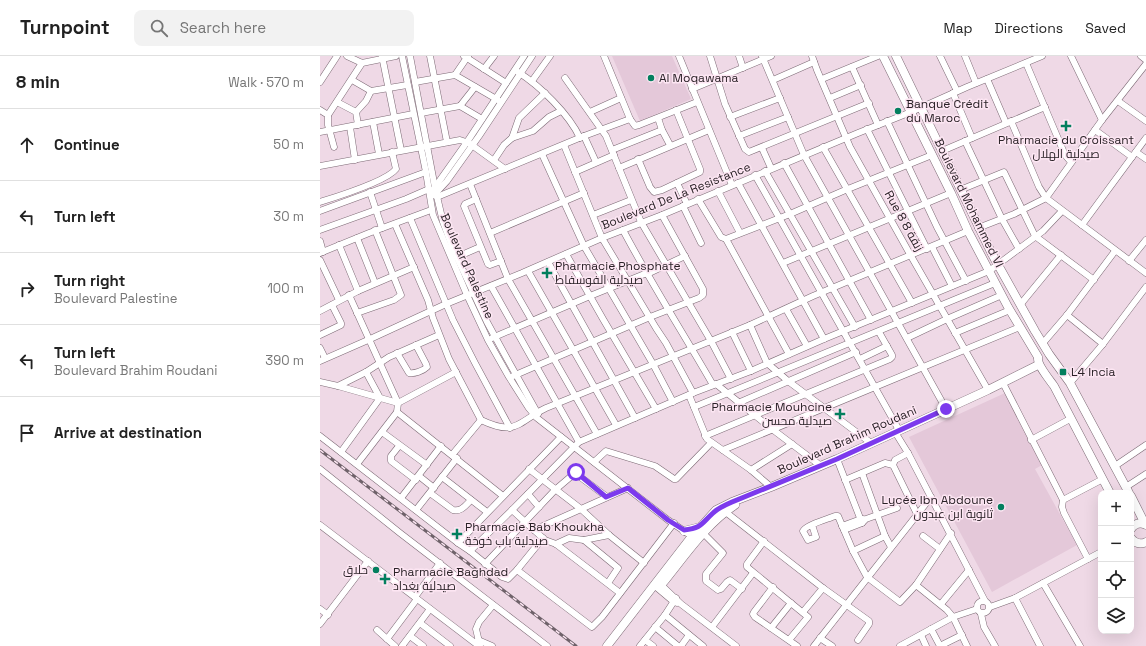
<!DOCTYPE html>
<meta charset="utf-8">
<style>
:root{--surface:#fff;--page:#f2f2f2;--text:#222;--muted:#767676;--line:#e0e0e0}
body{margin:0;font-family:"Space Grotesk",Cairo,sans-serif;background:var(--page);color:var(--text)}
.controls{position:absolute;right:12px;bottom:12px;display:grid;overflow:hidden;border-radius:8px;box-shadow:0 4px 16px #0002}
.controls button{width:36px;height:36px;display:grid;place-items:center;padding:0;border:0;border-bottom:1px solid var(--line);background:var(--surface);color:var(--text);font:20px sans-serif}
.stop{position:absolute;width:12px;height:12px;margin:-9px;border:3px solid #7c3aed;border-radius:50%;background:#fff}
.stop.end{background:#7c3aed;border-color:#fff;box-shadow:0 1px 4px #0008}
.list{margin:0;padding:0;list-style:none}
h2{display:flex;justify-content:space-between;align-items:center;height:52px;margin:0;padding:0 16px;font-size:17px}
h2 small{font-size:13px;font-weight:400;color:var(--muted)}
.list li{display:grid;grid-template-columns:26px 1fr auto;gap:12px;align-items:center;box-sizing:border-box;height:72px;padding:0 16px;border-top:1px solid var(--line)}
.list b{display:block;font-size:15px;white-space:nowrap}
.list p{margin:0;font-size:13px;white-space:nowrap;color:var(--muted)}
.list em{font-size:13px;font-style:normal;color:var(--muted)}
.icon{flex:none;width:22px;height:22px;fill:none;stroke:currentColor;stroke-width:2;stroke-linecap:round;stroke-linejoin:round}
.map{position:relative;flex:none;width:826px;height:590px;overflow:hidden}
header{display:flex;align-items:center;gap:24px;box-sizing:border-box;height:56px;padding:0 20px;background:var(--surface);border-bottom:1px solid var(--line)}
header strong{font-size:19px}
nav{display:flex;gap:22px;margin-inline-start:auto;font-size:14px}
.search{width:280px;height:36px;background:var(--page);display:flex;align-items:center;gap:10px;box-sizing:border-box;padding:0 14px;border-radius:8px;color:var(--muted);font-size:15px}
main{display:flex}
aside{flex:1;background:var(--surface)}
.map>svg:first-child{display:block}
.built{fill:#e4c8d9}
.lines{fill:none;stroke-linecap:round;stroke-linejoin:round}
.minor-casing{stroke:#7d6a75;stroke-width:7}
.major-casing{stroke:#7d6a75;stroke-width:9}
.minor{stroke:#fff;stroke-width:6}
.major{stroke:#fff;stroke-width:8}
.rail-casing{stroke:#6f626a;stroke-width:3}
.rail{stroke:#fde6f3;stroke-width:1.5;stroke-dasharray:4.5;stroke-linecap:butt}
.route{stroke:#7c3aed;stroke-width:5}
.poi-dot{fill:#037f5e;stroke:#fde6f3;stroke-width:1.5}
.labels{text-anchor:middle;dominant-baseline:central;stroke-width:3;stroke-linejoin:round;paint-order:stroke}
.poi-label{font-size:12px;fill:#2a2227;stroke:#fde6f3;text-anchor:start}
.street-label{font-size:12px;fill:#2a2227;stroke:#fde6f3}
</style>
<header>
<strong>Turnpoint</strong>
<div class="search"><svg class="icon" aria-label="search" viewBox="0 0 24 24"><circle cx="10" cy="10" r="6"/><path d="M15 15l6 6"/></svg>Search here</div>
<nav><a>Map</a><a>Directions</a><a>Saved</a></nav>
</header>
<main>
<aside>
<h2>8 min<small>Walk · 570 m</small></h2>
<ul class="list">
<li><svg class="icon" aria-label="ahead" viewBox="0 0 24 24"><path d="M12 20V5M6 11l6-6 6 6"/></svg><div><b>Continue</b></div><em>50 m</em></li>
<li><svg class="icon" aria-label="left" viewBox="0 0 24 24"><path d="M17 20v-9H6M10 6l-5 5 5 5"/></svg><div><b>Turn left</b></div><em>30 m</em></li>
<li><svg class="icon" aria-label="right" viewBox="0 0 24 24"><path d="M7 20v-9h11M14 6l5 5-5 5"/></svg><div><b>Turn right</b><p>Boulevard Palestine</p></div><em>100 m</em></li>
<li><svg class="icon" aria-label="left" viewBox="0 0 24 24"><path d="M17 20v-9H6M10 6l-5 5 5 5"/></svg><div><b>Turn left</b><p>Boulevard Brahim Roudani</p></div><em>390 m</em></li>
<li><svg class="icon" aria-label="arrive" viewBox="0 0 24 24"><path d="M6 21V4h12l-3 4 3 4H6"/></svg><div><b>Arrive at destination</b></div></li>
</ul>
</aside>
<div class="map">
<svg width="826" height="590" viewBox="0 0 826 590">
<rect width="100%" height="100%" fill="#efd9e6"/>
<g class="built">
<polygon points="292,0 352,0 371,43 320,65"/>
<polygon points="685,337 722,409 715,413 757,489 672,536 589,381"/>
</g>
<g class="lines">
<g class="minor-casing">
<g id="minor">
<polyline points="27,0 42,7 76,0"/>
<polyline points="62,0 81,94"/>
<polyline points="82,0 106,116 113,159 147,239 168,284 189,321 208,351 217,362 348,464 367,477"/>
<polyline points="90,0 115,132 123,166 133,193 167,266 185,299 218,358"/>
<polyline points="110,0 127,86"/>
<polyline points="144,0 186,27"/>
<polyline points="359,0 412,129"/>
<polyline points="390,0 405,48 425,93 429,96 549,47"/>
<polyline points="419,0 423,12"/>
<polyline points="442,0 484,99 626,353"/>
<polyline points="492,0 497,14 530,91 591,200 668,334"/>
<polyline points="620,0 637,35"/>
<polyline points="645,0 656,27"/>
<polyline points="751,0 782,64"/>
<polyline points="821,0 826,4"/>
<polyline points="706,7 745,99 751,106"/>
<polyline points="532,11 558,69"/>
<polyline points="164,13 174,0"/>
<path d="M198,16c22,14 51,42 62,66"/>
<polyline points="135,19 148,0"/>
<polyline points="245,22 286,80 321,166 391,285 411,323"/>
<polyline points="502,23 558,0"/>
<polyline points="667,23 686,67"/>
<polyline points="32,24 51,35 87,29"/>
<polyline points="453,24 494,6"/>
<polyline points="212,25 230,0"/>
<polyline points="0,26 17,0"/>
<polyline points="95,26 135,19 178,44"/>
<polyline points="372,33 451,0"/>
<polyline points="633,37 652,82"/>
<polyline points="510,42 541,29"/>
<polyline points="798,45 826,65"/>
<polyline points="17,46 36,56 38,69"/>
<polyline points="140,50 155,31"/>
<polyline points="0,54 8,59 8,69 14,91"/>
<polyline points="36,56 46,45 51,35"/>
<polyline points="270,56 301,42"/>
<polyline points="101,57 140,50 162,63"/>
<polyline points="8,59 42,7"/>
<polyline points="410,61 460,42"/>
<polyline points="338,62 342,74 350,89"/>
<polyline points="310,63 315,70 319,69 377,46"/>
<polyline points="567,65 617,171 646,225"/>
<polyline points="691,65 719,131 726,142 826,217"/>
<polyline points="53,66 59,98"/>
<polyline points="30,71 35,104"/>
<polyline points="547,73 607,193"/>
<polyline points="775,74 812,101"/>
<polyline points="0,76 93,58"/>
<polyline points="264,80 276,106"/>
<polyline points="419,80 468,61"/>
<polyline points="192,82 199,62 225,37"/>
<polyline points="645,85 682,163 699,193"/>
<polyline points="244,89 282,182 336,272 346,287 373,337"/>
<polyline points="503,91 592,247"/>
<polyline points="442,92 451,112"/>
<polyline points="292,94 342,74"/>
<polyline points="622,95 725,51"/>
<polyline points="816,96 826,103"/>
<polyline points="222,98 264,190 333,308 353,346"/>
<polyline points="318,103 330,131 334,136 342,134 380,116 380,113 356,54"/>
<polyline points="174,104 184,89 192,82 213,75 229,61 241,55"/>
<polyline points="464,107 551,264"/>
<polyline points="0,110 140,84 149,87 185,113"/>
<polyline points="299,112 389,74"/>
<polyline points="445,115 535,271"/>
<polyline points="255,116 294,99"/>
<polyline points="435,119 579,374"/>
<polyline points="357,127 367,148"/>
<polyline points="418,127 504,283"/>
<polyline points="150,128 188,223 277,378"/>
<polyline points="113,134 147,86 204,0"/>
<polyline points="640,134 684,116 715,180 774,224"/>
<polyline points="398,135 420,177"/>
<polyline points="50,136 62,172"/>
<polyline points="114,139 127,125 159,80 212,0"/>
<polyline points="117,141 264,80 310,63 284,0"/>
<polyline points="156,143 145,148 144,150 168,208 170,209 181,205"/>
<polyline points="378,143 401,181 406,183 469,298"/>
<path d="M0,146c16,-5 67,-21 76,-33l-4,-17"/>
<polyline points="363,150 381,187"/>
<polyline points="0,155 106,116"/>
<polyline points="273,159 311,144"/>
<polyline points="90,162 133,264 155,307 190,372"/>
<path d="M75,168l33,76 5,18 16,41 32,61c36,17 36,2 65,-12l204,-83 63,-29 155,-65"/>
<polyline points="762,169 826,82"/>
<polyline points="658,172 694,158 726,142 782,64 826,8"/>
<polyline points="0,174 86,143 109,133"/>
<path d="M303,174c28,53 60,103 90,155"/>
<polyline points="170,177 264,137"/>
<polyline points="37,182 55,227"/>
<polyline points="406,183 470,158 523,135 612,99"/>
<polyline points="0,185 3,196"/>
<polyline points="19,189 38,235"/>
<polyline points="612,191 632,230"/>
<polyline points="0,197 49,177 111,154"/>
<polyline points="246,198 283,263 336,353"/>
<polyline points="137,201 160,191"/>
<polyline points="0,204 19,244"/>
<polyline points="809,205 826,184"/>
<polyline points="228,206 315,362"/>
<polyline points="463,207 631,137"/>
<polyline points="208,215 296,369"/>
<polyline points="327,218 365,200"/>
<polyline points="171,230 259,386"/>
<polyline points="29,239 78,347 77,356 37,408"/>
<polyline points="700,249 741,199"/>
<polyline points="466,253 487,290"/>
<polyline points="0,255 38,235 94,211"/>
<polyline points="37,257 74,244 81,239 55,174"/>
<polyline points="747,259 783,288"/>
<polyline points="430,269 447,307 468,325 551,387"/>
<polyline points="412,276 431,315"/>
<polyline points="635,277 690,254"/>
<polyline points="0,279 21,269 21,267 12,249"/>
<polyline points="172,282 270,240 327,217"/>
<polyline points="587,282 627,263 682,239"/>
<polyline points="723,287 747,259 795,195"/>
<polyline points="0,292 5,302"/>
<path d="M77,297l12,20c5,1 14,-2 18,-6l-1,-3 -10,-19"/>
<polyline points="540,303 567,290"/>
<polyline points="0,305 48,284 126,248 202,217 282,182 342,159 538,77 591,56 647,31 722,0"/>
<polyline points="193,320 330,261 379,242 383,239 383,233 342,159"/>
<polyline points="0,326 18,330 78,347 136,316"/>
<polyline points="683,327 743,444 742,451 744,457 768,503"/>
<polyline points="750,327 783,288 826,231"/>
<polyline points="396,328 452,373 501,410"/>
<polyline points="18,330 46,316 69,301 119,279"/>
<polyline points="369,339 387,383 431,414 451,431"/>
<polyline points="418,347 536,296"/>
<polyline points="374,351 675,227"/>
<polyline points="77,356 183,440"/>
<polyline points="62,376 107,409"/>
<polyline points="575,376 588,397 665,545"/>
<polyline points="0,380 138,487 241,381"/>
<polyline points="385,380 570,303 572,301 572,299 559,276"/>
<polyline points="711,384 750,363"/>
<polyline points="79,390 71,400 71,405 96,424"/>
<polyline points="403,394 700,271"/>
<polyline points="21,396 60,342 46,316"/>
<polyline points="588,397 575,404 573,409 597,458"/>
<polyline points="132,399 161,364"/>
<polyline points="517,403 542,467"/>
<polyline points="274,406 286,395 335,410 354,423 356,423 391,387"/>
<polyline points="795,410 826,389"/>
<polyline points="0,413 80,477 227,590"/>
<polyline points="209,413 261,453 308,432"/>
<polyline points="431,414 472,388"/>
<polyline points="542,417 565,480 571,491"/>
<polyline points="99,420 114,432"/>
<polyline points="122,421 167,456"/>
<polyline points="525,424 565,407 573,409"/>
<polyline points="806,431 826,418"/>
<path d="M110,437l23,17c8,2 12,-4 18,-10"/>
<polyline points="208,438 219,451"/>
<polyline points="81,442 121,390"/>
<polyline points="743,444 783,423"/>
<polyline points="96,454 137,402"/>
<polyline points="192,454 225,484 236,488 300,537"/>
<polyline points="403,454 503,532 549,565 549,568 538,584"/>
<polyline points="0,469 159,590"/>
<path d="M492,469l4,12 -8,3 -5,-9c3,-6 25,-12 32,-15h3l15,35 14,26 33,25 16,-17 31,25 6,7 14,29"/>
<polyline points="522,470 541,463 543,463"/>
<polyline points="214,474 261,453 289,479 324,507"/>
<polyline points="524,474 542,467 546,463 577,452"/>
<polyline points="383,477 403,497 386,518 386,525 398,534 401,533 407,526 410,524 422,533"/>
<polyline points="603,480 620,493"/>
<polyline points="264,484 289,479"/>
<polyline points="444,485 427,508 427,511 488,561 469,584"/>
<polyline points="138,487 150,495 182,521 188,523 197,514 223,482"/>
<polyline points="236,488 249,482 264,484 298,512 288,527"/>
<polyline points="150,495 192,454 259,386 373,337 431,315 504,283 669,215 723,175 742,155"/>
<polyline points="533,495 565,480"/>
<polyline points="165,508 235,434 255,417 287,441"/>
<polyline points="197,514 272,571 282,561 354,467"/>
<polyline points="338,526 361,548 416,590"/>
<polyline points="723,527 760,590"/>
<polyline points="596,529 631,477"/>
<polyline points="335,530 354,546 357,547"/>
<polyline points="453,531 434,556 433,558 435,561 477,590"/>
<polyline points="95,541 120,507"/>
<polyline points="695,542 720,590"/>
<circle cx="663" cy="551" r="6"/>
<polyline points="621,548 649,514"/>
<polyline points="670,551 695,542 781,496"/>
<polyline points="0,553 8,559"/>
<polyline points="483,556 503,532"/>
<polyline points="661,558 664,571 675,590"/>
<polyline points="345,559 383,590"/>
<polyline points="100,567 130,590"/>
<polyline points="0,568 48,505"/>
<polyline points="335,571 358,590"/>
<polyline points="392,571 433,517"/>
<polyline points="451,572 471,547"/>
<polyline points="611,573 620,590"/>
<polyline points="57,574 75,590"/>
<polyline points="601,579 606,590"/>
<polyline points="90,580 103,590"/>
<polyline points="500,582 512,590"/>
<polyline points="67,583 97,543"/>
<polyline points="158,584 172,590"/>
<polyline points="325,584 333,590"/>
<polyline points="82,590 110,553"/>
<polyline points="160,590 156,573 159,566 173,549"/>
<polyline points="320,590 345,559 356,542"/>
<polyline points="361,590 369,579"/>
<polyline points="494,590 611,441"/>
<polyline points="580,590 633,561 657,553"/>
<polyline points="620,590 642,579"/>
</g>
</g>
<g class="major-casing">
<g id="major">
<polyline points="563,0 631,137 648,175 688,251 718,301"/>
<polyline points="576,0 672,198 715,275 729,298 750,327 809,437"/>
<path d="M718,303c0,7 11,20 16,27l56,107"/>
<polyline points="811,440 825,468"/>
<path d="M811,473c4,-6 9,-7 15,-4"/>
<polyline points="364,475 380,471"/>
<path d="M811,482c4,5 9,7 15,4"/>
<path d="M342,528c23,-28 43,-59 73,-79"/>
<polyline points="287,590 369,484 396,454 412,446 451,431 517,403 668,334 718,309"/>
</g>
</g>
<use href="#minor" class="minor"/>
<use href="#major" class="major"/>
<g class="rail-casing">
<polyline id="rail" points="0,394 256,590"/>
</g>
<use href="#rail" class="rail"/>
</g>
<g class="lines">
<path class="route" d="M256,416l30,25 22,-9 40,32 16,10c18,-2 17,-6 29,-17 5,-5 12,-8 19,-11l105,-43 109,-50"/>
</g>
<g class="poi-dot">
<circle cx="331" cy="22" r="4"/>
<circle cx="578" cy="55" r="4"/>
<path d="M744 64h4v4h4v4h-4v4h-4v-4h-4v-4h4z"/>
<path d="M225 211h4v4h4v4h-4v4h-4v-4h-4v-4h4z"/>
<rect x="739" y="312" width="8" height="8" rx="2"/>
<path d="M518 352h4v4h4v4h-4v4h-4v-4h-4v-4h4z"/>
<circle cx="681" cy="451" r="4"/>
<path d="M135 472h4v4h4v4h-4v4h-4v-4h-4v-4h4z"/>
<circle cx="56" cy="514" r="4"/>
<path d="M63 517h4v4h4v4h-4v4h-4v-4h-4v-4h4z"/>
</g>
<g class="labels">
<g class="poi-label">
<text x="339" y="22">Al Moqawama</text>
<text x="586" y="48">Banque Crédit<tspan x="586" dy="14">du Maroc</tspan></text>
<text x="746" y="84" text-anchor="middle">Pharmacie du Croissant<tspan x="746" dy="14">صيدلية الهلال</tspan></text>
<text x="235" y="210">Pharmacie Phosphate<tspan x="235" dy="14">صيدلية الفوسفاط</tspan></text>
<text x="751" y="316">L4 Incia</text>
<text x="512" y="351" text-anchor="end">Pharmacie Mouhcine<tspan x="512" dy="14">صيدلية محسن</tspan></text>
<text x="673" y="444" text-anchor="end">Lycée Ibn Abdoune<tspan x="673" dy="14">ثانوية ابن عبدون</tspan></text>
<text x="145" y="471">Pharmacie Bab Khoukha<tspan x="145" dy="14">صيدلية باب خوخة</tspan></text>
<text x="48" y="514" text-anchor="end">حلاق</text>
<text x="73" y="516">Pharmacie Baghdad<tspan x="73" dy="14">صيدلية بغداد</tspan></text>
</g>
<g class="street-label">
<text transform="translate(356 140) rotate(-22)">Boulevard De La Resistance</text>
<text transform="translate(649 147) rotate(64)">Boulevard Mohammed VI</text>
<text transform="translate(584 165) rotate(61)">Rue 8 8 زنقة</text>
<text transform="translate(147 210) rotate(66)">Boulevard Palestine</text>
<text transform="translate(527 384) rotate(-24)">Boulevard Brahim Roudani</text>
</g>
</g>
</svg>
<div class="controls">
<button>+</button>
<button>−</button>
<button><svg class="icon" aria-label="locate" viewBox="0 0 24 24"><circle cx="12" cy="12" r="6"/><path d="M12 2v4M12 18v4M2 12h4M18 12h4"/></svg></button>
<button><svg class="icon" aria-label="layers" viewBox="0 0 24 24"><path d="M12 4l9 5-9 5-9-5zM3 14l9 5 9-5"/></svg></button>
</div>
<div class="stop" style="left:256px;top:416px"></div>
<div class="stop end" style="left:626px;top:353px"></div>
</div>
</main>
